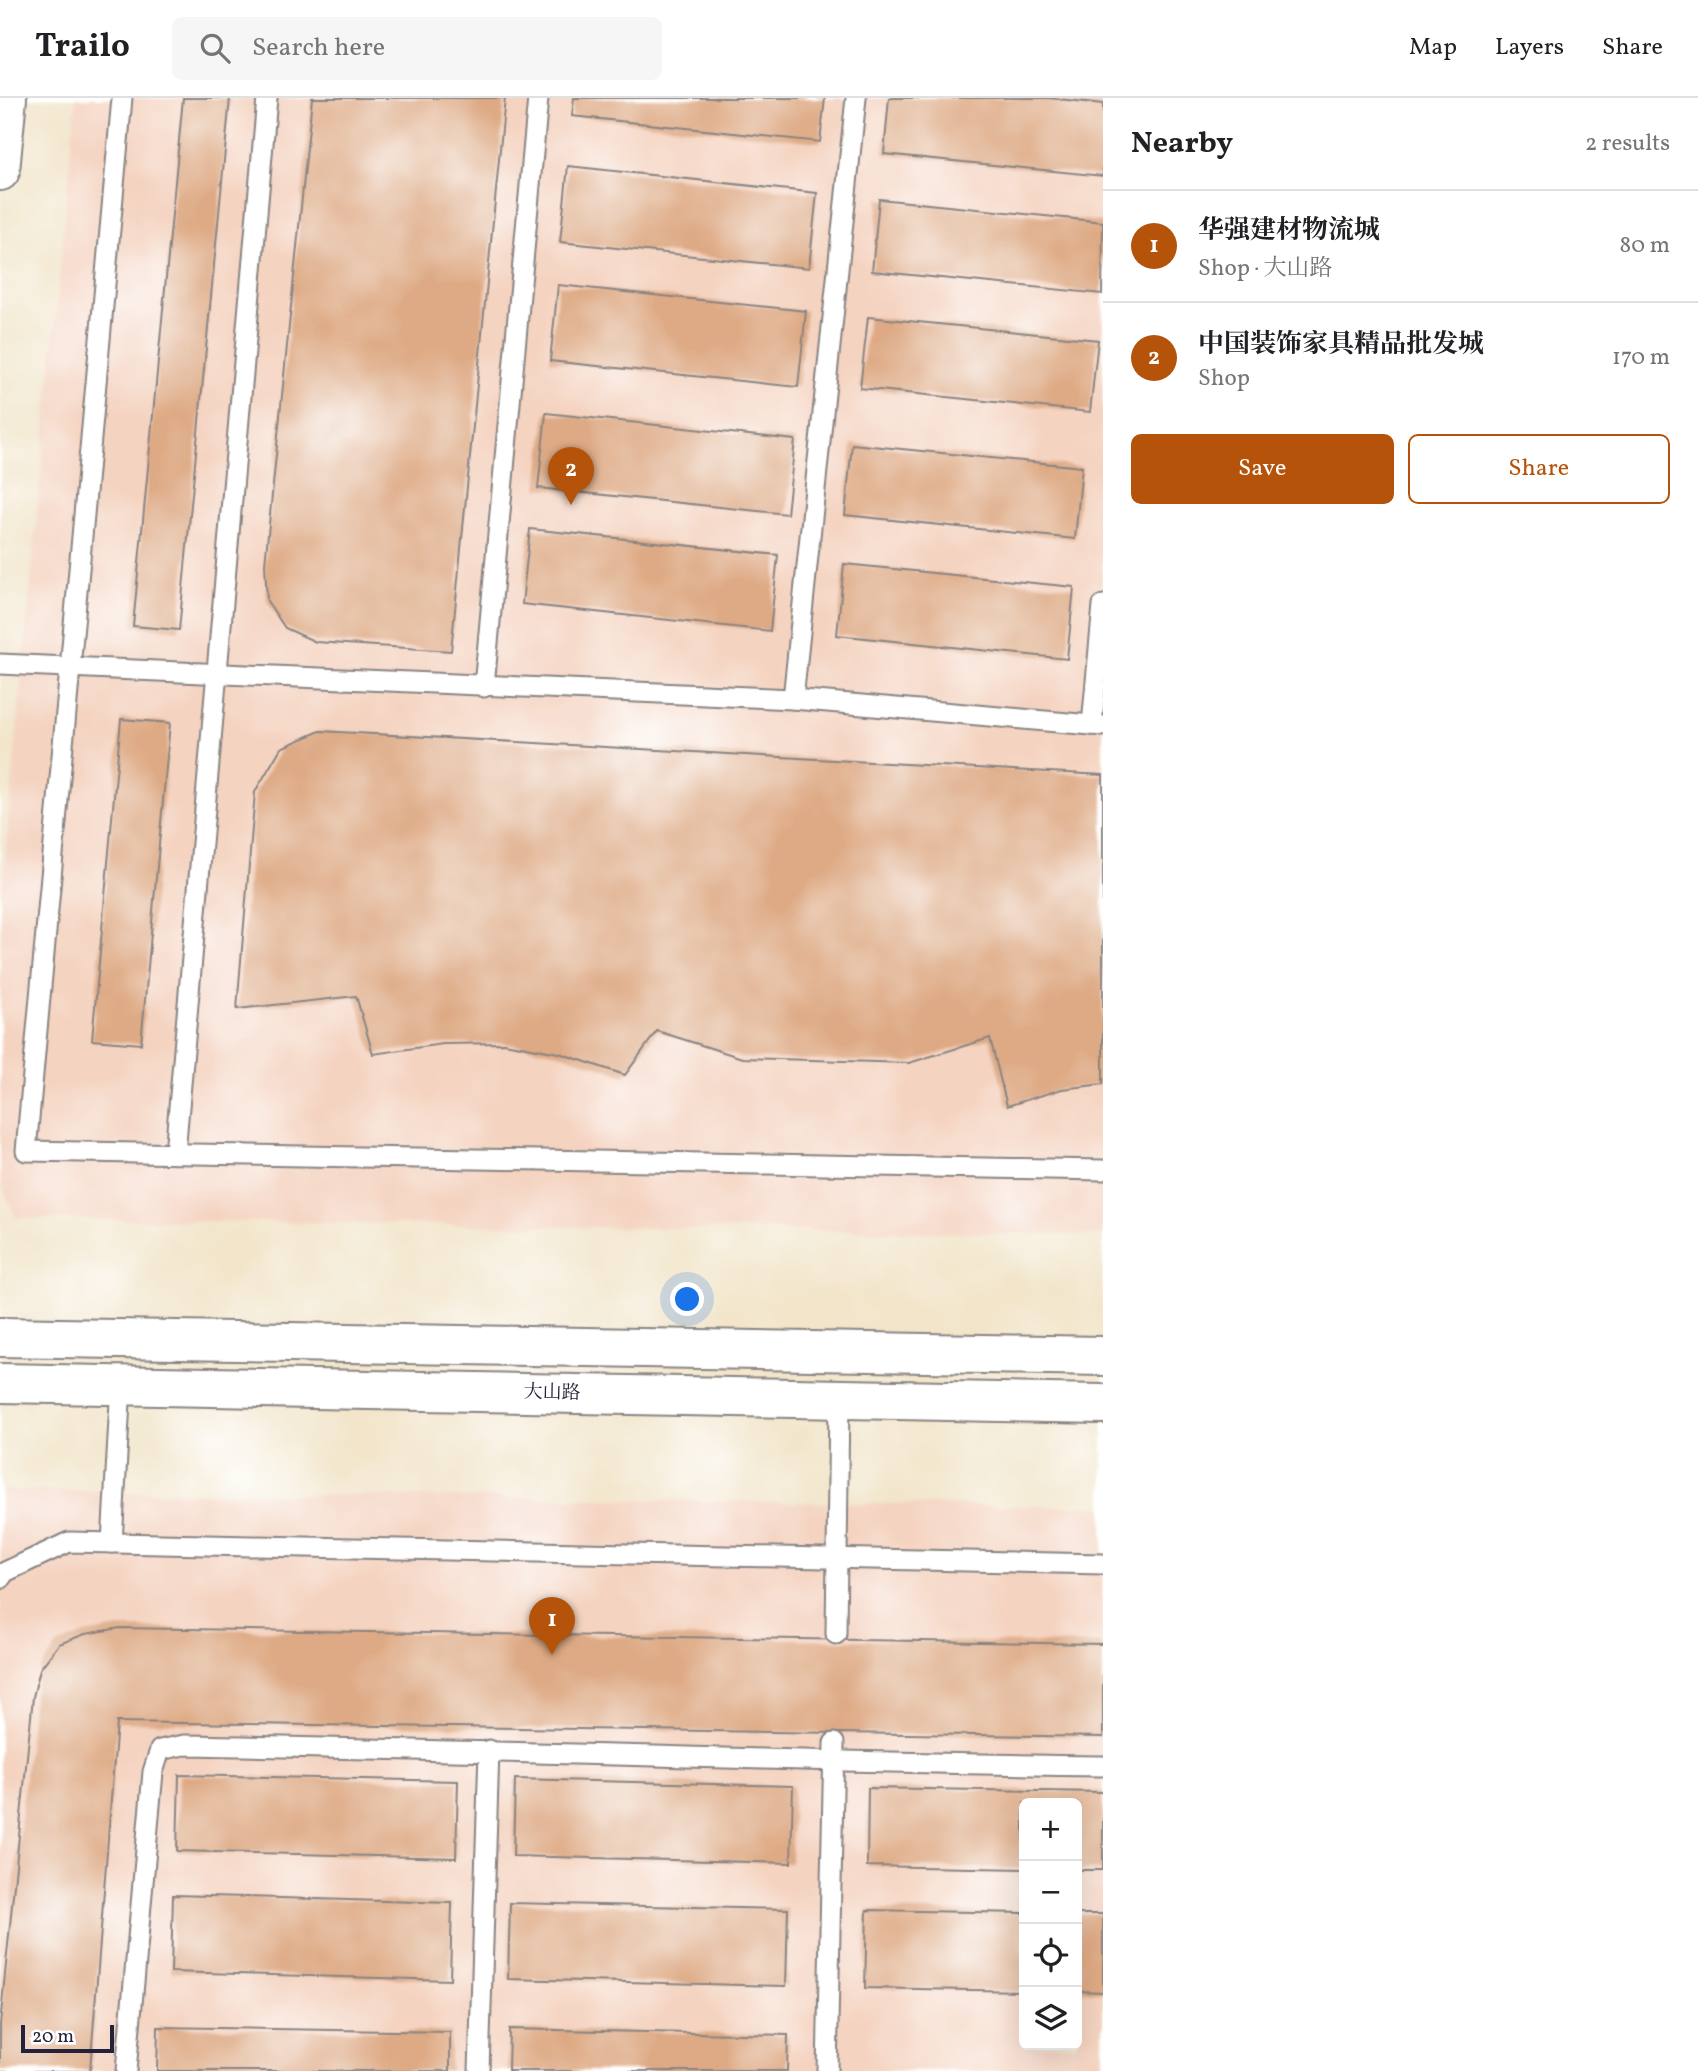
<!DOCTYPE html>
<meta charset="utf-8">
<style>
:root{--surface:#fff;--page:#f6f6f6;--text:#202124;--muted:#757577;--line:#e0e0e0;--accent:#b45309}
body{margin:0;font-family:Vollkorn,"Noto Serif SC",serif;background:var(--page);color:var(--text)}
.controls{position:absolute;right:21px;bottom:21px;display:grid;overflow:hidden;border-radius:10px;box-shadow:0 7px 28px #0002}
.controls button{width:63px;height:63px;display:grid;place-items:center;padding:0;border:0;border-bottom:2px solid var(--line);background:var(--surface);color:var(--text);font:35px sans-serif}
.scale{position:absolute;left:21px;bottom:18px;width:93px;box-sizing:border-box;padding-left:7px;border:4px solid #22223b;border-top:0;font-size:19px;line-height:24px;white-space:nowrap;color:#22223b;-webkit-text-stroke:5px #fff;paint-order:stroke}
.you{position:absolute;left:688px;top:1202px;width:24px;height:24px;margin:-18px;border:5px solid #fff;border-radius:50%;background:#1a73e8;box-shadow:0 0 0 10px #1a73e833}
.badge{display:grid;place-items:center;width:46px;height:46px;border-radius:50%;background:var(--accent);color:#fff;font-size:23px;font-weight:700}
.pin{position:absolute;translate:-50% -58px;filter:drop-shadow(0 2px 4px #0008)}
.pin::after{content:'';position:absolute;top:37px;width:24px;height:21px;background:inherit;clip-path:polygon(0 0,100% 0,50% 100%)}
.list{margin:0;padding:0;list-style:none}
h2{display:flex;justify-content:space-between;align-items:center;height:91px;margin:0;padding:0 28px;font-size:30px}
h2 small{font-size:23px;font-weight:400;color:var(--muted)}
.list li{display:grid;grid-template-columns:46px 1fr auto;gap:21px;align-items:center;box-sizing:border-box;height:112px;padding:0 28px;border-top:2px solid var(--line)}
.list b{display:block;font-size:26px;white-space:nowrap}
.list p{margin:0;font-size:23px;white-space:nowrap;color:var(--muted)}
.list em{font-size:23px;font-style:normal;color:var(--muted)}
.actions{display:flex;gap:14px;padding:21px 28px}
.actions a{flex:1;padding:16px 0;border:2px solid var(--accent);border-radius:10px;text-align:center;font-size:24px;color:var(--accent)}
.actions .main{background:var(--accent);color:#fff}
.icon{flex:none;width:38px;height:38px;fill:none;stroke:currentColor;stroke-width:2;stroke-linecap:round;stroke-linejoin:round}
.map{position:relative;flex:none;width:1103px;height:1973px;overflow:hidden}
header{display:flex;align-items:center;gap:42px;box-sizing:border-box;height:98px;padding:0 35px;background:var(--surface);border-bottom:2px solid var(--line)}
header strong{font-size:33px}
nav{display:flex;gap:38px;margin-inline-start:auto;font-size:24px}
.search{width:490px;height:63px;background:var(--page);display:flex;align-items:center;gap:18px;box-sizing:border-box;padding:0 24px;border-radius:10px;color:var(--muted);font-size:26px}
main{display:flex}
aside{flex:1;background:var(--surface)}
.map>svg:first-child{display:block}
.built{fill:#f4d3c0;fill-rule:evenodd}
.building{fill:#deaa85}
.lines{fill:none;stroke-linecap:round;stroke-linejoin:round}
.service-casing{stroke:#8a8482;stroke-width:23}
.primary-casing{stroke:#8a8482;stroke-width:42}
.service{stroke:#fff;stroke-width:19}
.primary{stroke:#fff;stroke-width:38}
.labels{text-anchor:middle;dominant-baseline:central;stroke-width:5;stroke-linejoin:round;paint-order:stroke}
.street-label{font-size:19px;fill:#22223b;stroke:#fff}
</style>
<header>
<strong>Trailo</strong>
<div class="search"><svg class="icon" aria-label="search" viewBox="0 0 24 24"><circle cx="10" cy="10" r="6"/><path d="M15 15l6 6"/></svg>Search here</div>
<nav><a>Map</a><a>Layers</a><a>Share</a></nav>
</header>
<main>
<div class="map">
<svg width="1103" height="1973" viewBox="0 0 1103 1973">
<rect width="100%" height="100%" fill="#fff"/>
<filter id="ink" filterUnits="userSpaceOnUse"><feTurbulence type="fractalNoise" baseFrequency=".0143" numOctaves="2"/><feDisplacementMap in="SourceGraphic" scale="14" xChannelSelector="R" yChannelSelector="G"/><feConvolveMatrix kernelMatrix="1 2 1 2 8 2 1 2 1" color-interpolation-filters="sRGB"/></filter>
<filter id="wash" filterUnits="userSpaceOnUse"><feTurbulence type="fractalNoise" baseFrequency=".00686" numOctaves="4" result="noise"/><feDisplacementMap in="SourceGraphic" scale="28" xChannelSelector="R" yChannelSelector="G"/><feGaussianBlur stdDeviation="1.57" result="paint"/><feColorMatrix in="noise" values="0 0 0 0 0 0 0 0 0 0 0 0 0 0 0 0 0 1.4 0 .05"/><feComposite in="paint" operator="in"/></filter>
<g filter="url(#wash)">
<rect width="100%" height="100%" fill="#f2e5ca"/>
<g class="built">
<polygon points="76,0 1103,0 1103,1137 16,1120 0,1085 0,814"/>
<path d="M3,1392l1100,17v564h-1103v-578zM1024,1705h53v242h-53z"/>
</g>
<g id="blocks">
<g class="building">
<polygon points="183,0 230,0 179,532 133,528"/>
<polygon points="312,0 505,0 451,553 316,544 285,530 267,503 265,466"/>
<polygon points="574,0 825,0 820,44 572,18"/>
<polygon points="889,0 1049,0 1103,6 1103,78 884,56"/>
<polygon points="568,68 817,95 809,170 560,144"/>
<polygon points="879,101 1103,124 1102,196 872,173"/>
<polygon points="558,187 806,213 798,289 550,263"/>
<polygon points="868,219 1098,242 1090,314 860,290"/>
<polygon points="546,315 795,342 787,416 538,390"/>
<polygon points="852,346 1082,369 1075,441 845,417"/>
<polygon points="530,431 778,457 770,533 522,506"/>
<polygon points="844,466 1074,489 1067,561 837,537"/>
<polygon points="121,621 170,625 141,946 92,942"/>
<polygon points="320,633 1103,677 1103,986 1062,991 1007,1008 990,940 909,965 742,960 657,933 625,977 559,955 504,945 443,946 373,956 356,898 237,911 255,694 281,650"/>
<polygon points="120,1530 1103,1546 1103,1639 117,1624 90,1973 0,1973 0,1926 33,1599 40,1571 59,1546 85,1536"/>
<polygon points="179,1677 458,1683 456,1760 177,1753"/>
<polygon points="515,1681 793,1688 791,1765 513,1758"/>
<polygon points="868,1690 1103,1694 1103,1772 1077,1772 1077,1705 1024,1705 1024,1771 867,1768"/>
<polygon points="173,1797 452,1805 450,1882 171,1874"/>
<polygon points="510,1805 788,1811 786,1888 508,1881"/>
<polygon points="867,1812 1024,1815 1024,1893 865,1890"/>
<polygon points="1077,1816 1103,1816 1103,1894 1077,1893"/>
<polygon points="158,1929 450,1934 450,1973 157,1973"/>
<polygon points="509,1931 788,1937 787,1973 508,1973"/>
</g>
</g>
</g>
<g filter="url(#ink)">
<use href="#blocks" fill-opacity="0" stroke="#8a8482" stroke-width="2"/>
<g class="lines">
<g class="service-casing">
<g id="service">
<polyline points="122,0 26,1053 1103,1072"/>
<polyline points="0,566 793,601 1103,628"/>
<polyline points="484,589 538,0"/>
<polyline points="793,601 856,0"/>
<polyline points="1092,627 1103,507"/>
<polyline points="175,1055 267,0"/>
<polyline points="112,1445 121,1286"/>
<polyline points="0,1481 5,1474 69,1444 1103,1466"/>
<polyline points="836,1536 839,1301"/>
<path d="M126,1973l27,-299 7,-22 24,-5c307,5 613,17 919,21"/>
<polyline points="479,1973 489,1652"/>
<polyline points="827,1973 834,1645"/>
</g>
</g>
<g class="primary-casing">
<g id="primary">
<polyline points="0,73 7,0"/>
<polyline points="0,1239 1103,1258"/>
<polyline points="0,1285 1103,1306"/>
</g>
</g>
<use href="#service" class="service"/>
<use href="#primary" class="primary"/>
</g>
</g>
<g class="labels">
<g class="street-label">
<text transform="translate(552 1295) rotate(1)">大山路</text>
</g>
</g>
</svg>
<div class="controls">
<button>+</button>
<button>−</button>
<button><svg class="icon" aria-label="locate" viewBox="0 0 24 24"><circle cx="12" cy="12" r="6"/><path d="M12 2v4M12 18v4M2 12h4M18 12h4"/></svg></button>
<button><svg class="icon" aria-label="layers" viewBox="0 0 24 24"><path d="M12 4l9 5-9 5-9-5zM3 14l9 5 9-5"/></svg></button>
</div>
<div class="scale">20 m</div>
<div class="you"></div>
<div class="pin badge" style="left:552px;top:1557px">1</div>
<div class="pin badge" style="left:571px;top:407px">2</div>
</div>
<aside>
<h2>Nearby<small>2 results</small></h2>
<ul class="list">
<li><span class="badge">1</span><div><b>华强建材物流城</b><p>Shop · 大山路</p></div><em>80 m</em></li>
<li><span class="badge">2</span><div><b>中国装饰家具精品批发城</b><p>Shop</p></div><em>170 m</em></li>
</ul>
<div class="actions"><a class="main">Save</a><a>Share</a></div>
</aside>
</main>
